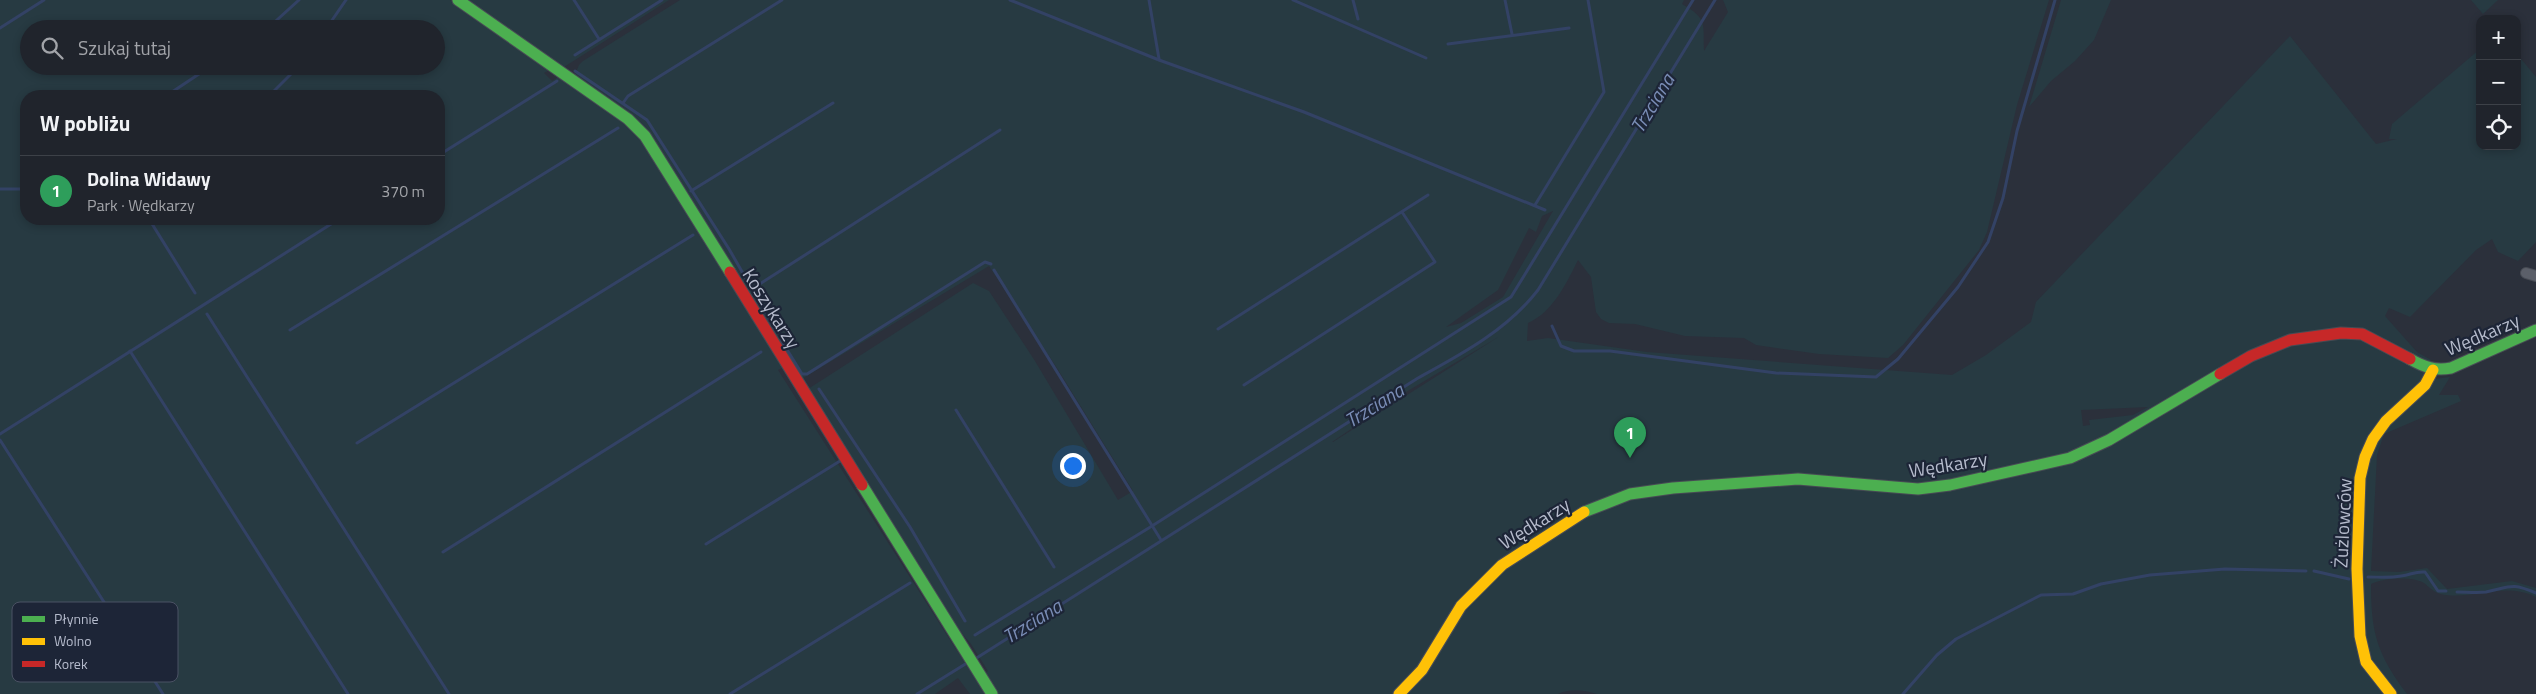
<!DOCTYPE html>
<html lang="pl">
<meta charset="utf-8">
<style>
:root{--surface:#20242c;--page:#282c34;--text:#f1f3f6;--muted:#a2a4a9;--line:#3d4148;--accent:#db2777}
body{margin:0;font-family:"Titillium Web",sans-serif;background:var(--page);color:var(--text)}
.controls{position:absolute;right:15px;top:15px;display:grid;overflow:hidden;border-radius:10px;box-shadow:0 2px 8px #0003}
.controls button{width:45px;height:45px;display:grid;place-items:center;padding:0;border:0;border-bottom:1px solid var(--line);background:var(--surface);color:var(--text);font:25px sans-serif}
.you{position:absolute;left:1072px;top:465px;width:18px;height:18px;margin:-12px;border:4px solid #fff;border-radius:50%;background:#1a73e8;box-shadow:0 0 0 8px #1a73e833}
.badge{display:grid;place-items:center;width:32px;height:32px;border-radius:50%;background:var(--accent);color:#fff;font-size:16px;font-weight:700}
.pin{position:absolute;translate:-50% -41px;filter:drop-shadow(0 1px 2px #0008)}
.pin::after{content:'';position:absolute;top:26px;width:18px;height:15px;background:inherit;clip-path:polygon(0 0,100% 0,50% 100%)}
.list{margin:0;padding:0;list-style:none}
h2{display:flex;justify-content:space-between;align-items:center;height:65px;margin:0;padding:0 20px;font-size:21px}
h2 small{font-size:16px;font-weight:400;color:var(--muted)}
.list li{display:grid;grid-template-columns:32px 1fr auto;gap:15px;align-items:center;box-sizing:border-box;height:70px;padding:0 20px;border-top:1px solid var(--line)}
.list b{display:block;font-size:19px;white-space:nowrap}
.list p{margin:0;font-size:16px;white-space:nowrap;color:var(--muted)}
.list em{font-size:16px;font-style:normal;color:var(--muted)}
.icon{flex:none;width:28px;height:28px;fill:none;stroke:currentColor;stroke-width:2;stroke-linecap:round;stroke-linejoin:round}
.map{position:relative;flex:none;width:2536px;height:694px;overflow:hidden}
.search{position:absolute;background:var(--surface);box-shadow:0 2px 8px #0003;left:20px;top:20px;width:425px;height:55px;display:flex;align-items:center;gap:12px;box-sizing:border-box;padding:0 18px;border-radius:28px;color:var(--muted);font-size:19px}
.panel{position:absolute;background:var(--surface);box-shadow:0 2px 8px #0003;left:20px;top:90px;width:425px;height:135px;border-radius:20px}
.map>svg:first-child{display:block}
.green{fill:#273a42;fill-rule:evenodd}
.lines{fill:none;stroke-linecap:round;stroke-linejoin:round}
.stream{stroke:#334265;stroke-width:3}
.street-casing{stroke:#474b54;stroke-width:12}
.fast-casing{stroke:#474b54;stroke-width:13}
.slow-casing{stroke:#474b54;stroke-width:13}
.jam-casing{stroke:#474b54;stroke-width:13}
.street{stroke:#5b5f69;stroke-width:10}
.fast{stroke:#4caf50;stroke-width:11}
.slow{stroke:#ffc107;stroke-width:11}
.jam{stroke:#c62828;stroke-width:11}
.labels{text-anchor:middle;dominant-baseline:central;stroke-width:4.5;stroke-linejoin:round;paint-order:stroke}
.street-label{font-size:19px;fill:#b5bbcc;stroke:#1d2537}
.water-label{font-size:20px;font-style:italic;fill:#7a8db6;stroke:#1d2537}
.key{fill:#1d2537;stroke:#4b5264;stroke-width:1}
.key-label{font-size:14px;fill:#b5bbcc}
</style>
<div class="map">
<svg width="2536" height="694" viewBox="0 0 2536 694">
<rect width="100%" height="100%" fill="#2b303b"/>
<g class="green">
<path d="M0,0h450l101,69 -7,4 8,8 8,-5 78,56 144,236 -4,2 174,273 34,51h-16l-12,-16 -23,16h-935zM29,29h407v37h-407zM26,96h413v123h-413z"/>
<polygon points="463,0 669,0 564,67"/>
<path d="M680,0h1004l-2,4c26,15 21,20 22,47l24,-39 -5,-12h326l-32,105 -30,127 -8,18 -76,95 -15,13 -69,-4 -63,-9 -12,-7 -59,-2 -50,-12 -26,-1 -8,-4 -5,-7 -5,-35 -13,-17c-12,24 -25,52 -50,63l-1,18 21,-3 99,14 305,23 34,-20 45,-33 5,-20 254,-266 86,108 21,-5h-8l3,-15 88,-75v97h37v-92l19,23v165l-18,19 -20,-9 -6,-13 -16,11 -66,67 -21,-9 -4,8 32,36 14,8 -5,20 24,-3 -11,18h19l3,6 -77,33 -7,21 -6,116 28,1 28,-4 20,21 65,-8 24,7v9c-33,-16 -62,4 -96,-3 -6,-2 -11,-7 -16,-11 -12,-7 -41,-5 -53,1 0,49 6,70 36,110h-810c-13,-4 -27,-6 -39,0h-561l-11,-21 2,-2 -17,-27 -12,-14 -151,-241 165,-106 16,8 46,70 83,139 15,-9 -76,-123 -68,-102 -189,114 -142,-230 -84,-73 5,-12 4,-4zM1553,211l-50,86 -42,26 -15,4 52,-37 31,-62 7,4 6,-16zM1500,336l-167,106h-1l69,-47zM2148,407l-15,8 -44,5 1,5 -7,1 -2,-16z"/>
<polygon points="2061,0 2111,0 2094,40 2075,61 2051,81 2029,107"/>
<polygon points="2471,0 2498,0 2483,14"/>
</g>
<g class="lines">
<g class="stream">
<polyline points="574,0 599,39"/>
<polyline points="1010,0 1159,60 1304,112 1545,210"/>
<polyline points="1149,0 1159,59"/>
<polyline points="1293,0 1426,58"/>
<polyline points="1353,0 1358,19"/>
<polyline points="1505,0 1512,34"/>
<polyline points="0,28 44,0"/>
<polyline points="267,29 299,0"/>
<polyline points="326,29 346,0"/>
<polyline points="1448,44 1569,28"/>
<polyline points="575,55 662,0"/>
<polyline points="575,71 647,120 729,249 776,331"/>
<polyline points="166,96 211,66"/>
<polyline points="269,96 299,66"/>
<polyline points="623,103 628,96 782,0"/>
<polyline points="439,155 557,81"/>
<polyline points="0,189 26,189"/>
<polyline points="691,191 833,103"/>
<polyline points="1535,205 1604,92 1588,0"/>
<polyline points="149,219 195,293"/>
<polyline points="994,270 1161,540"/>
<polyline points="752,289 1000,130"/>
<polyline points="207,314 449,694"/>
<polyline points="1552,326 1561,346 1574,351 1610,351 1776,373 1876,377 1898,359 1958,287 1988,242 2003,198 2017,131 2055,0"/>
<polyline points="1218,329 1428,195"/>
<polyline points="290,330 618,128"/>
<polyline points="781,340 802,374 807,374 985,262 991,264"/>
<polyline points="130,351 348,694"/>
<polyline points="1244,385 1435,262 1402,212"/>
<polyline points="819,389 910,527 965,621"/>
<polyline points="956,410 1054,567"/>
<polyline points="0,434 339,219"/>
<polyline points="0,440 163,694"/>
<polyline points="357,443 693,235"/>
<polyline points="706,544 840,461"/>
<polyline points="443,552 761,352"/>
<polyline points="2314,571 2349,579"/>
<path d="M2368,577c11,0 22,1 33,-1 10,-1 14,-5 24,-4l13,19h8"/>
<path d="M2457,592c9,0 20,1 29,0 25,-5 24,-10 50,1"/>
<polyline points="975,635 1152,526 1511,297 1693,0"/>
<path d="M975,659l443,-281c44,-24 89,-48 120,-88l177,-290"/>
<polyline points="730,694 910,583"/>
<polyline points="917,694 967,663"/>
<polyline points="1903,694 1937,655 1956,639 2041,595 2073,594 2101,584 2150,575 2225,569 2306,571"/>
</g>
<g class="street-casing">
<polyline id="street" points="2526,273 2536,276"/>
</g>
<g class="fast-casing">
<g id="fast">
<polyline points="458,0 628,119 645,136 730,272"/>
<path d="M2410,359c14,8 25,12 41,9l85,-38"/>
<polyline points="862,485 992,694"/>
<polyline points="1584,512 1630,494 1673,488 1798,479 1918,489 1950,485 2070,458 2109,440 2220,374"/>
</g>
</g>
<g class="slow-casing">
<g id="slow">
<polyline points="1399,694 1422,670 1461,606 1502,565 1584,512"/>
<polyline points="2391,694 2366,662 2360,636 2357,569 2360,478 2365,457 2373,439 2386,421 2425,385 2433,370"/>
</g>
</g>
<g class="jam-casing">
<g id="jam">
<polyline points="730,272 862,485"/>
<polyline points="2220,374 2251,356 2290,340 2341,333 2362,334 2410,359"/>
</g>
</g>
<use href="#street" class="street"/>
<use href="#fast" class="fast"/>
<use href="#slow" class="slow"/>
<use href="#jam" class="jam"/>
</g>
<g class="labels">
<g class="street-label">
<text transform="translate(772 308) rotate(58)">Koszykarzy</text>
<text transform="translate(2482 334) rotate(-23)">Wędkarzy</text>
<text transform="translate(1948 464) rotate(-9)">Wędkarzy</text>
<text transform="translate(1534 523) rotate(-32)">Wędkarzy</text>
<text transform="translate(2342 523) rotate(-87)">Żużlowców</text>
</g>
<g class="water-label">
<text transform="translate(1652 103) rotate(-59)">Trzciana</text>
<text transform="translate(1374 405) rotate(-32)">Trzciana</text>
<text transform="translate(1032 621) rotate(-32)">Trzciana</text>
</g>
</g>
<rect x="12" y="602" width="166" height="80" rx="8" class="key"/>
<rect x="22" y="616" width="23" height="6" fill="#4caf50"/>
<rect x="22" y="638" width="23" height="7" fill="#ffc107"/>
<rect x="22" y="661" width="23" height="6" fill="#c62828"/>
<g class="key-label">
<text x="54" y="624">Płynnie</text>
<text x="54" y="646">Wolno</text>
<text x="54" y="669">Korek</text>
</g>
</svg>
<div class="controls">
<button>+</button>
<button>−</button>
<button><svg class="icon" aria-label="locate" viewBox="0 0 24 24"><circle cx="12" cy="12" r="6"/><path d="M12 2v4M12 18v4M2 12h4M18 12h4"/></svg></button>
</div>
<div class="you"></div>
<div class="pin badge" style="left:1630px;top:458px;background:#2e9e5b">1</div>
<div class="search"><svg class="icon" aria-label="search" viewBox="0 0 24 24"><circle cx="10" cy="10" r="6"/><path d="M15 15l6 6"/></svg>Szukaj tutaj</div>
<section class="panel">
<h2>W pobliżu<small></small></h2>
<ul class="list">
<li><span class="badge" style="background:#2e9e5b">1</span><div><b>Dolina Widawy</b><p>Park · Wędkarzy</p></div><em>370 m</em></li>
</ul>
</section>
</div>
